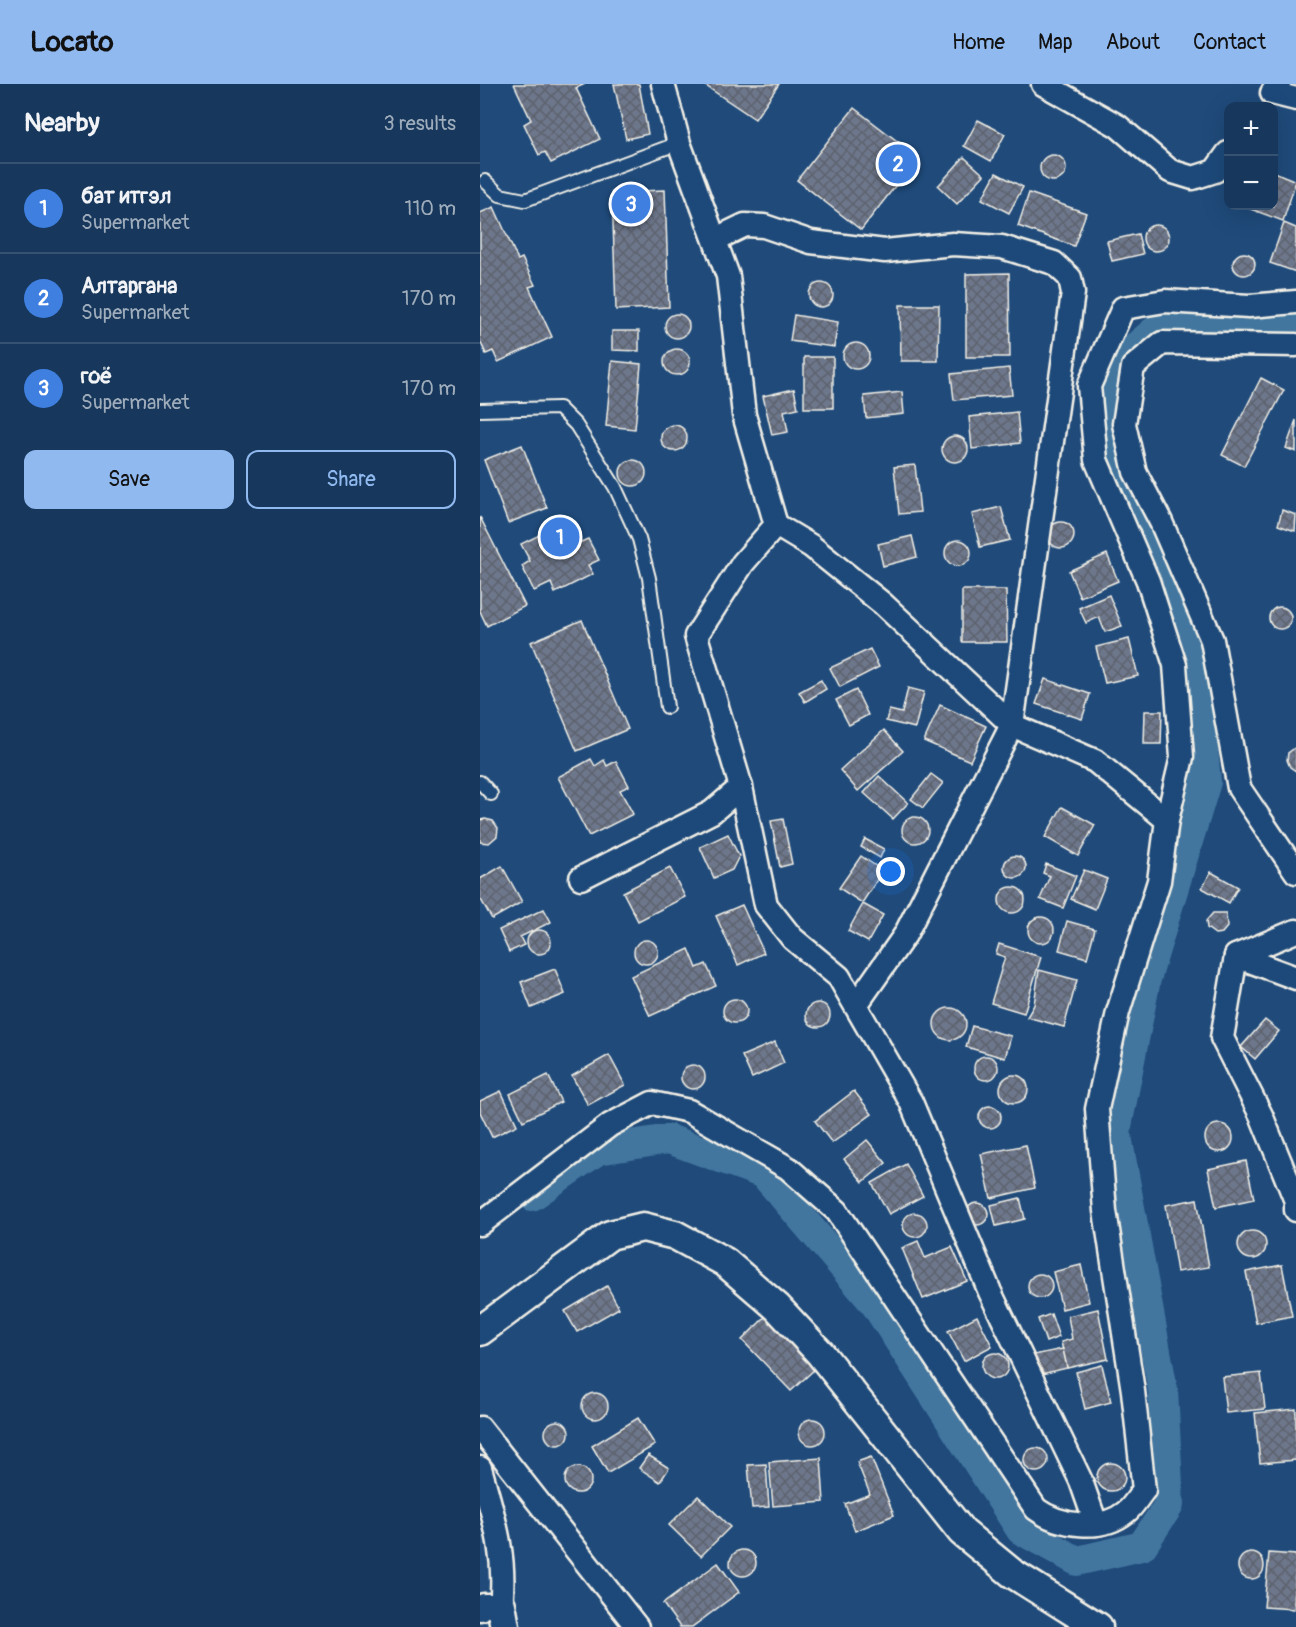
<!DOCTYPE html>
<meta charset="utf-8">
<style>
:root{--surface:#17385c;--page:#244365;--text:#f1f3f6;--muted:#9eacbb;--line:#365272;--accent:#90b9f0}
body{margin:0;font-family:Pangolin,sans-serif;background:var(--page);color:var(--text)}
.controls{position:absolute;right:18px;top:18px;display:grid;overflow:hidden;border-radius:12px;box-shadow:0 6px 24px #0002}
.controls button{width:54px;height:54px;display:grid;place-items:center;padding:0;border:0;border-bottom:2px solid var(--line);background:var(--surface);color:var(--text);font:30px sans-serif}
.you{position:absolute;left:411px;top:788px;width:21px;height:21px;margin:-15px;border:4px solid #fff;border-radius:50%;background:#1a73e8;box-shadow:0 0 0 9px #1a73e833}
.badge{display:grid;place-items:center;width:39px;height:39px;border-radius:50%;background:var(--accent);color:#fff;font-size:20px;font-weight:700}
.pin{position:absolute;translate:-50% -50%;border:3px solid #fff;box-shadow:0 2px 6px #0006}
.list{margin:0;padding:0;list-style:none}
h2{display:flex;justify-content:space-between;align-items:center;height:78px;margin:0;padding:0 24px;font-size:26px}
h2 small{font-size:20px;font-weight:400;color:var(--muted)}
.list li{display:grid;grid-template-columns:39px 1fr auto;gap:18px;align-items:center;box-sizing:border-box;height:90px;padding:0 24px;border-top:2px solid var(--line)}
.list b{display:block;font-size:22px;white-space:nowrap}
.list p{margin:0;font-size:20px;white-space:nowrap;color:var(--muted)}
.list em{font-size:20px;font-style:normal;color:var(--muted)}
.actions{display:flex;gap:12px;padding:18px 24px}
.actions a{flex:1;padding:14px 0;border:2px solid var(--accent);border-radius:12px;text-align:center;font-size:21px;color:var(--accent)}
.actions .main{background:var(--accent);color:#111}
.map{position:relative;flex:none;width:816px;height:1543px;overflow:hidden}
header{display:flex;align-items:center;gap:36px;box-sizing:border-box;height:84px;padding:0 30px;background:var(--accent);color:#111}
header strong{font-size:28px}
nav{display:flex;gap:33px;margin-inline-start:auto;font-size:21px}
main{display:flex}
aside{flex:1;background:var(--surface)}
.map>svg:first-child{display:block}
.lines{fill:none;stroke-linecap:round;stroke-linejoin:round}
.canal{stroke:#42769f;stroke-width:30}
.building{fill:url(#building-cross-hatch);stroke:#f4f1e8;stroke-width:1.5}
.service-casing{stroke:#f4f1e8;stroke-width:16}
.minor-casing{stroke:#f4f1e8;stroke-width:27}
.tertiary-casing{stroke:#f4f1e8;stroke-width:33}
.service{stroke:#1f4a7a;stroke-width:12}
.minor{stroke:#1f4a7a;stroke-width:22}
.tertiary{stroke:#1f4a7a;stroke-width:28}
</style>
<header>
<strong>Locato</strong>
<nav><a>Home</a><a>Map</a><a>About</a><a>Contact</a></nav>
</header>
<main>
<aside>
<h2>Nearby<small>3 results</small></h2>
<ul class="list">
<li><span class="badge" style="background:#3f7fe0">1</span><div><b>бат итгэл</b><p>Supermarket</p></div><em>110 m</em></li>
<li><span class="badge" style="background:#3f7fe0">2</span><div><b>Алтаргана</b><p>Supermarket</p></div><em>170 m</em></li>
<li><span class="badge" style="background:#3f7fe0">3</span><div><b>гоё</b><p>Supermarket</p></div><em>170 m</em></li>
</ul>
<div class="actions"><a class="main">Save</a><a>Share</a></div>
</aside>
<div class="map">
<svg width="816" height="1543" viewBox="0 0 816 1543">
<defs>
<pattern id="building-cross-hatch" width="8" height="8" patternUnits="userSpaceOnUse" patternTransform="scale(1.5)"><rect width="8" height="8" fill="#6d778c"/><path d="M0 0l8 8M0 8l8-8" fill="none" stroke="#5d626c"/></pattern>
</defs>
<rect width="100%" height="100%" fill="#1f4a7a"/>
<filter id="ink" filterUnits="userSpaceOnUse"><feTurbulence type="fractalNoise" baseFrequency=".0167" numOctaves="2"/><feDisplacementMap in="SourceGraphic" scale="12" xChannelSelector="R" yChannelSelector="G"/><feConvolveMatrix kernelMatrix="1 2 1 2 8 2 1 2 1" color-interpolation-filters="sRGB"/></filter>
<g filter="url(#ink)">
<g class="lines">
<polyline class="canal" points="52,1112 118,1066 189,1055 284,1090 396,1221 541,1446 597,1477 662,1462 689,1421 683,1306 636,1047 666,895 726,698 714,564 642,385 634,307 649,269 683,240 816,241"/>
</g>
<g class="building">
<polygon points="34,0 105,0 96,4 120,55 71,79 65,68 59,71 44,40 51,36"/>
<polygon points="134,0 159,0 168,50 146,55"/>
<polygon points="223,0 299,0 275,35"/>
<polygon points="374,24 438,73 381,146 317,96"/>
<polygon points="498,36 525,50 511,77 484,62"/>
<circle cx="573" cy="84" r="13"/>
<polygon points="484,73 504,91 477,120 458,102"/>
<polygon points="794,88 816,97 803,137 768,124 769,122 794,122"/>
<polygon points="516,89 543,103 529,129 502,115"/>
<polygon points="185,106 189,223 136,226 132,108"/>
<polygon points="549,109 606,129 594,162 538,142"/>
<polygon points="14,123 38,176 42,174 55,201 49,203 72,253 18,278 13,267 6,270 0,257 0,129"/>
<polygon points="804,139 816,144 816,188 790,179"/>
<circle cx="676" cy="154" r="13"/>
<polygon points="658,150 663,170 632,177 627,157"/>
<circle cx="764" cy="180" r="11"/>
<polygon points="529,189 530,273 486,273 486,190"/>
<circle cx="341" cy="211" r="12"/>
<polygon points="420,221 459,221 458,277 421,277"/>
<circle cx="197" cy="242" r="12"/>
<polygon points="314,231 358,238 354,263 310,257"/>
<polygon points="132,247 159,247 159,267 132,266"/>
<circle cx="376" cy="272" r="13"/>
<circle cx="197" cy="278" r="13"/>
<rect x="324" y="273" width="29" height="51"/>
<polygon points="132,277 161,280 155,345 126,342"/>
<polygon points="529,284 532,311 474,316 471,290"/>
<polygon points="781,294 804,306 764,382 742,371"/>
<polygon points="314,305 318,324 304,327 308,348 292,351 283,312"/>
<polygon points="422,308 424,330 386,334 384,312"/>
<polygon points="537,328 540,359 492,365 489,333"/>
<polygon points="816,336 816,368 806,364"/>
<circle cx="194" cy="354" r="13"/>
<circle cx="475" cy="365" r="13"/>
<polygon points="42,361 67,424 28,439 4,376"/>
<circle cx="153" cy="389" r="13"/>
<polygon points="435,381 440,428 419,430 414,383"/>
<polygon points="521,423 530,456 500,463 492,430"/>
<polygon points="802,426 816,431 815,447 798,441"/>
<polygon points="0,433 45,522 7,542 0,527"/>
<polygon points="90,436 101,458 108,455 119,476 108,481 113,490 75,509 71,499 54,507 42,482 50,477 41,460"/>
<circle cx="581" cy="451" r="13"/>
<polygon points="432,452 437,473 403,482 398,460"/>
<circle cx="478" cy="469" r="13"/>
<polygon points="627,470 638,497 600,513 589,487"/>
<polygon points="482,506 526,506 527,558 482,558"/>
<polygon points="629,511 642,542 625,548 619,533 606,539 599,524"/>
<circle cx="800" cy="534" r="11"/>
<polygon points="102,536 148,645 97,667 51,558"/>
<polygon points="649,555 658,592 625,599 616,563"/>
<polygon points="390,565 399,583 360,603 350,584"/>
<polygon points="565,595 610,610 602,635 556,620"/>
<polygon points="341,596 346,605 325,618 319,608"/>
<polygon points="428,604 444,608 435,644 406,637 409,626 422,629"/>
<polygon points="376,606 388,631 369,641 356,616"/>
<polygon points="460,621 506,642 490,677 444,657"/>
<polygon points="665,627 682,627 681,660 664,660"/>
<polygon points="404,646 423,667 378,707 360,686"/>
<polygon points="816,663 816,687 810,683 807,676 808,669"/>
<polygon points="111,675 115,682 124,676 127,682 136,677 149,702 140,706 153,730 109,752 78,693"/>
<polygon points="451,690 463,699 443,724 431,715"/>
<polygon points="399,692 428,719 413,735 384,709"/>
<polygon points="582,723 615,741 598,772 565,753"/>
<circle cx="435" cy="746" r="13"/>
<polygon points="5,735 13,737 18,744 17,752 9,759 0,758 0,736"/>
<polygon points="303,735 312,780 300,783 291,737"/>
<polygon points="248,750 259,772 252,786 234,794 220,763"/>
<polygon points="385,755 404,765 400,774 381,763"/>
<circle cx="535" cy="783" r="11"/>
<polygon points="381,772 403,787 382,819 359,804"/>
<polygon points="566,780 596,792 583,824 560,815 570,792 563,789"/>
<polygon points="22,782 42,818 12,835 0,814 0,795"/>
<polygon points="190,784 205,813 158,837 143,808"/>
<polygon points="604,786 627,795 615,825 591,815"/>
<polygon points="731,788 758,803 749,819 722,804"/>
<circle cx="532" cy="816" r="13"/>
<polygon points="383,820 403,831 388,858 368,847"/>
<polygon points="262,821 284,869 258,881 236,832"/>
<polygon points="64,825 71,838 40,853 44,861 29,868 19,846"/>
<polygon points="733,829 746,829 747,843 742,849 735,850 727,844 726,837"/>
<circle cx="561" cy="846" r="13"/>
<polygon points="587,837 615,845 607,874 579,866"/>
<circle cx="59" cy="858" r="12"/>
<circle cx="166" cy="868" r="12"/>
<polygon points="519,860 561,873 544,929 511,919 525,873 516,870"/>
<polygon points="209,865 217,884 226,880 236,902 170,932 151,892"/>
<polygon points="75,885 85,910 51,924 41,898"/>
<polygon points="559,886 597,896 584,943 547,933 554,921"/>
<circle cx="255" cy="927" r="12"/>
<circle cx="338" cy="931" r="12"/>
<circle cx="470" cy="940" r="16"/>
<polygon points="785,936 799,947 775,975 761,963"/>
<polygon points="492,942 531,952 525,974 486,963"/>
<polygon points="295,958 304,979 272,994 262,972"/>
<polygon points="129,971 145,1001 108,1021 92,992"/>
<circle cx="506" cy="984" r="12"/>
<circle cx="213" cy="993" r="12"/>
<circle cx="534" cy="1005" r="14"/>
<polygon points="68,991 81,1018 43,1037 30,1010"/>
<polygon points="21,1007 37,1041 12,1053 0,1028 0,1017"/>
<polygon points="374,1007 392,1030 352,1059 335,1037"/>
<circle cx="510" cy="1033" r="11"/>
<circle cx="739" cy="1054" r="14"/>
<polygon points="387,1056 406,1079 383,1098 364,1075"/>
<polygon points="546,1061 555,1104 511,1114 501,1070"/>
<polygon points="766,1077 774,1115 736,1123 728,1085"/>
<polygon points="426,1080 443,1112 409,1130 392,1099"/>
<polygon points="540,1114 545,1135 516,1142 511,1121"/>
<polygon points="717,1115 729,1183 697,1188 686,1121"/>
<circle cx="497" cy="1130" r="11"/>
<circle cx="435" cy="1141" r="12"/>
<circle cx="772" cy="1161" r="14"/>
<polygon points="438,1157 445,1174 472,1163 487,1197 443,1215 422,1164"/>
<polygon points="601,1181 609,1218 582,1225 573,1188"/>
<polygon points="802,1181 812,1232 776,1239 766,1188"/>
<circle cx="560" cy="1202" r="12"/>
<polygon points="127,1202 139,1224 97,1248 85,1227"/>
<polygon points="618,1225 628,1275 587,1284 581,1258 592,1255 588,1232"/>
<polygon points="571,1230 579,1253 566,1258 558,1235"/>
<polygon points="286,1232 336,1284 311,1307 262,1256"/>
<polygon points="497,1232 512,1262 484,1277 468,1247"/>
<polygon points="583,1265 587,1284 553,1292 549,1272"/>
<circle cx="515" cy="1282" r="13"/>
<polygon points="622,1281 631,1318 605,1325 596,1288"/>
<polygon points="781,1289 785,1325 746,1329 742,1293"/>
<circle cx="115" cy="1322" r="13"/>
<polygon points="816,1325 816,1376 780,1379 775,1329"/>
<polygon points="158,1334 175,1361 128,1389 112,1362"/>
<circle cx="332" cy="1348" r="13"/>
<circle cx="77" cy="1349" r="12"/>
<circle cx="556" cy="1376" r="12"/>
<polygon points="168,1371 189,1384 180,1398 159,1384"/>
<polygon points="391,1373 414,1431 375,1447 365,1420 390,1410 377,1378"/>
<polygon points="341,1374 344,1418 293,1422 289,1378"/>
<circle cx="631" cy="1393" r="14"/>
<polygon points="286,1380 289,1423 272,1424 268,1381"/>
<circle cx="98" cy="1396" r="13"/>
<polygon points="218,1412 250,1443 221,1472 189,1441"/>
<circle cx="263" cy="1479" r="13"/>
<circle cx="771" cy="1482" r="13"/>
<polygon points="789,1469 816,1471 814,1525 784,1523"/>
<polygon points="238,1479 259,1508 212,1543 200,1543 183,1520"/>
</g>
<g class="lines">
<g class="service-casing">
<g id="service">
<polyline points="5,97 20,111 45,116 199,59"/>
<polyline points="0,326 79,324 96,341 135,403 159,455 169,494 187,623"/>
<polyline points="0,698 11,710"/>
</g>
</g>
<g class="minor-casing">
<g id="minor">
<polyline points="183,0 199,59 248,192 264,331 296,441 263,479 216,552 261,703 286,821 312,854 359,893 431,1018 510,1208 601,1397 616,1440"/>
<polyline points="563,0 638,42 690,87 713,94 735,87 748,69"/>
<polyline points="799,0 792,9 816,15"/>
<polyline points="236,155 265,141 284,142 331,158 405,167 473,160 522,163 574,179 590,194 593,209 532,641 425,851 376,921"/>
<polyline points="816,261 682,259 653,283 644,340 655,388 681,438 732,556 759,704 816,788"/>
<polyline points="296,441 331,462 403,520 532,641 615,677 687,736"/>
<polyline points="101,794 232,728 261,703"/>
<polyline points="816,847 756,872 742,954 781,1031 816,1117 816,1126"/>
<polyline points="756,872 816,894"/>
<path d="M0,1140l130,-99 42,-22 37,8 99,57 49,43 199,298c23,17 66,23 90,3 7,-5 12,-15 18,-22l-11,-99 -28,-180 -8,-102 21,-97 41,-131 8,-61 15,-63 -7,-92 -27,-84 -52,-121 -7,-74 34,-78 42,-7 84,5 47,-4"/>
<polyline points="0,1344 157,1543"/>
<path d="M0,1384c13,47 27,87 21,137h-17l-4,4"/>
</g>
</g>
<g class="tertiary-casing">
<g id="tertiary">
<polyline points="0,1247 130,1151 163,1143 195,1151 245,1178 297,1223 340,1269 482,1448 532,1489 618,1543"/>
<polyline points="21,1521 25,1543"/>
</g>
</g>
<use href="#service" class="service"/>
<use href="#minor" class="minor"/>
<use href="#tertiary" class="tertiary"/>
</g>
</g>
</svg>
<div class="controls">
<button>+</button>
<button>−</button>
</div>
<div class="you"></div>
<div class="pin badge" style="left:80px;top:453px;background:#3f7fe0">1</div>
<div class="pin badge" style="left:418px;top:80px;background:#3f7fe0">2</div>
<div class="pin badge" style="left:151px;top:120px;background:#3f7fe0">3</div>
</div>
</main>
